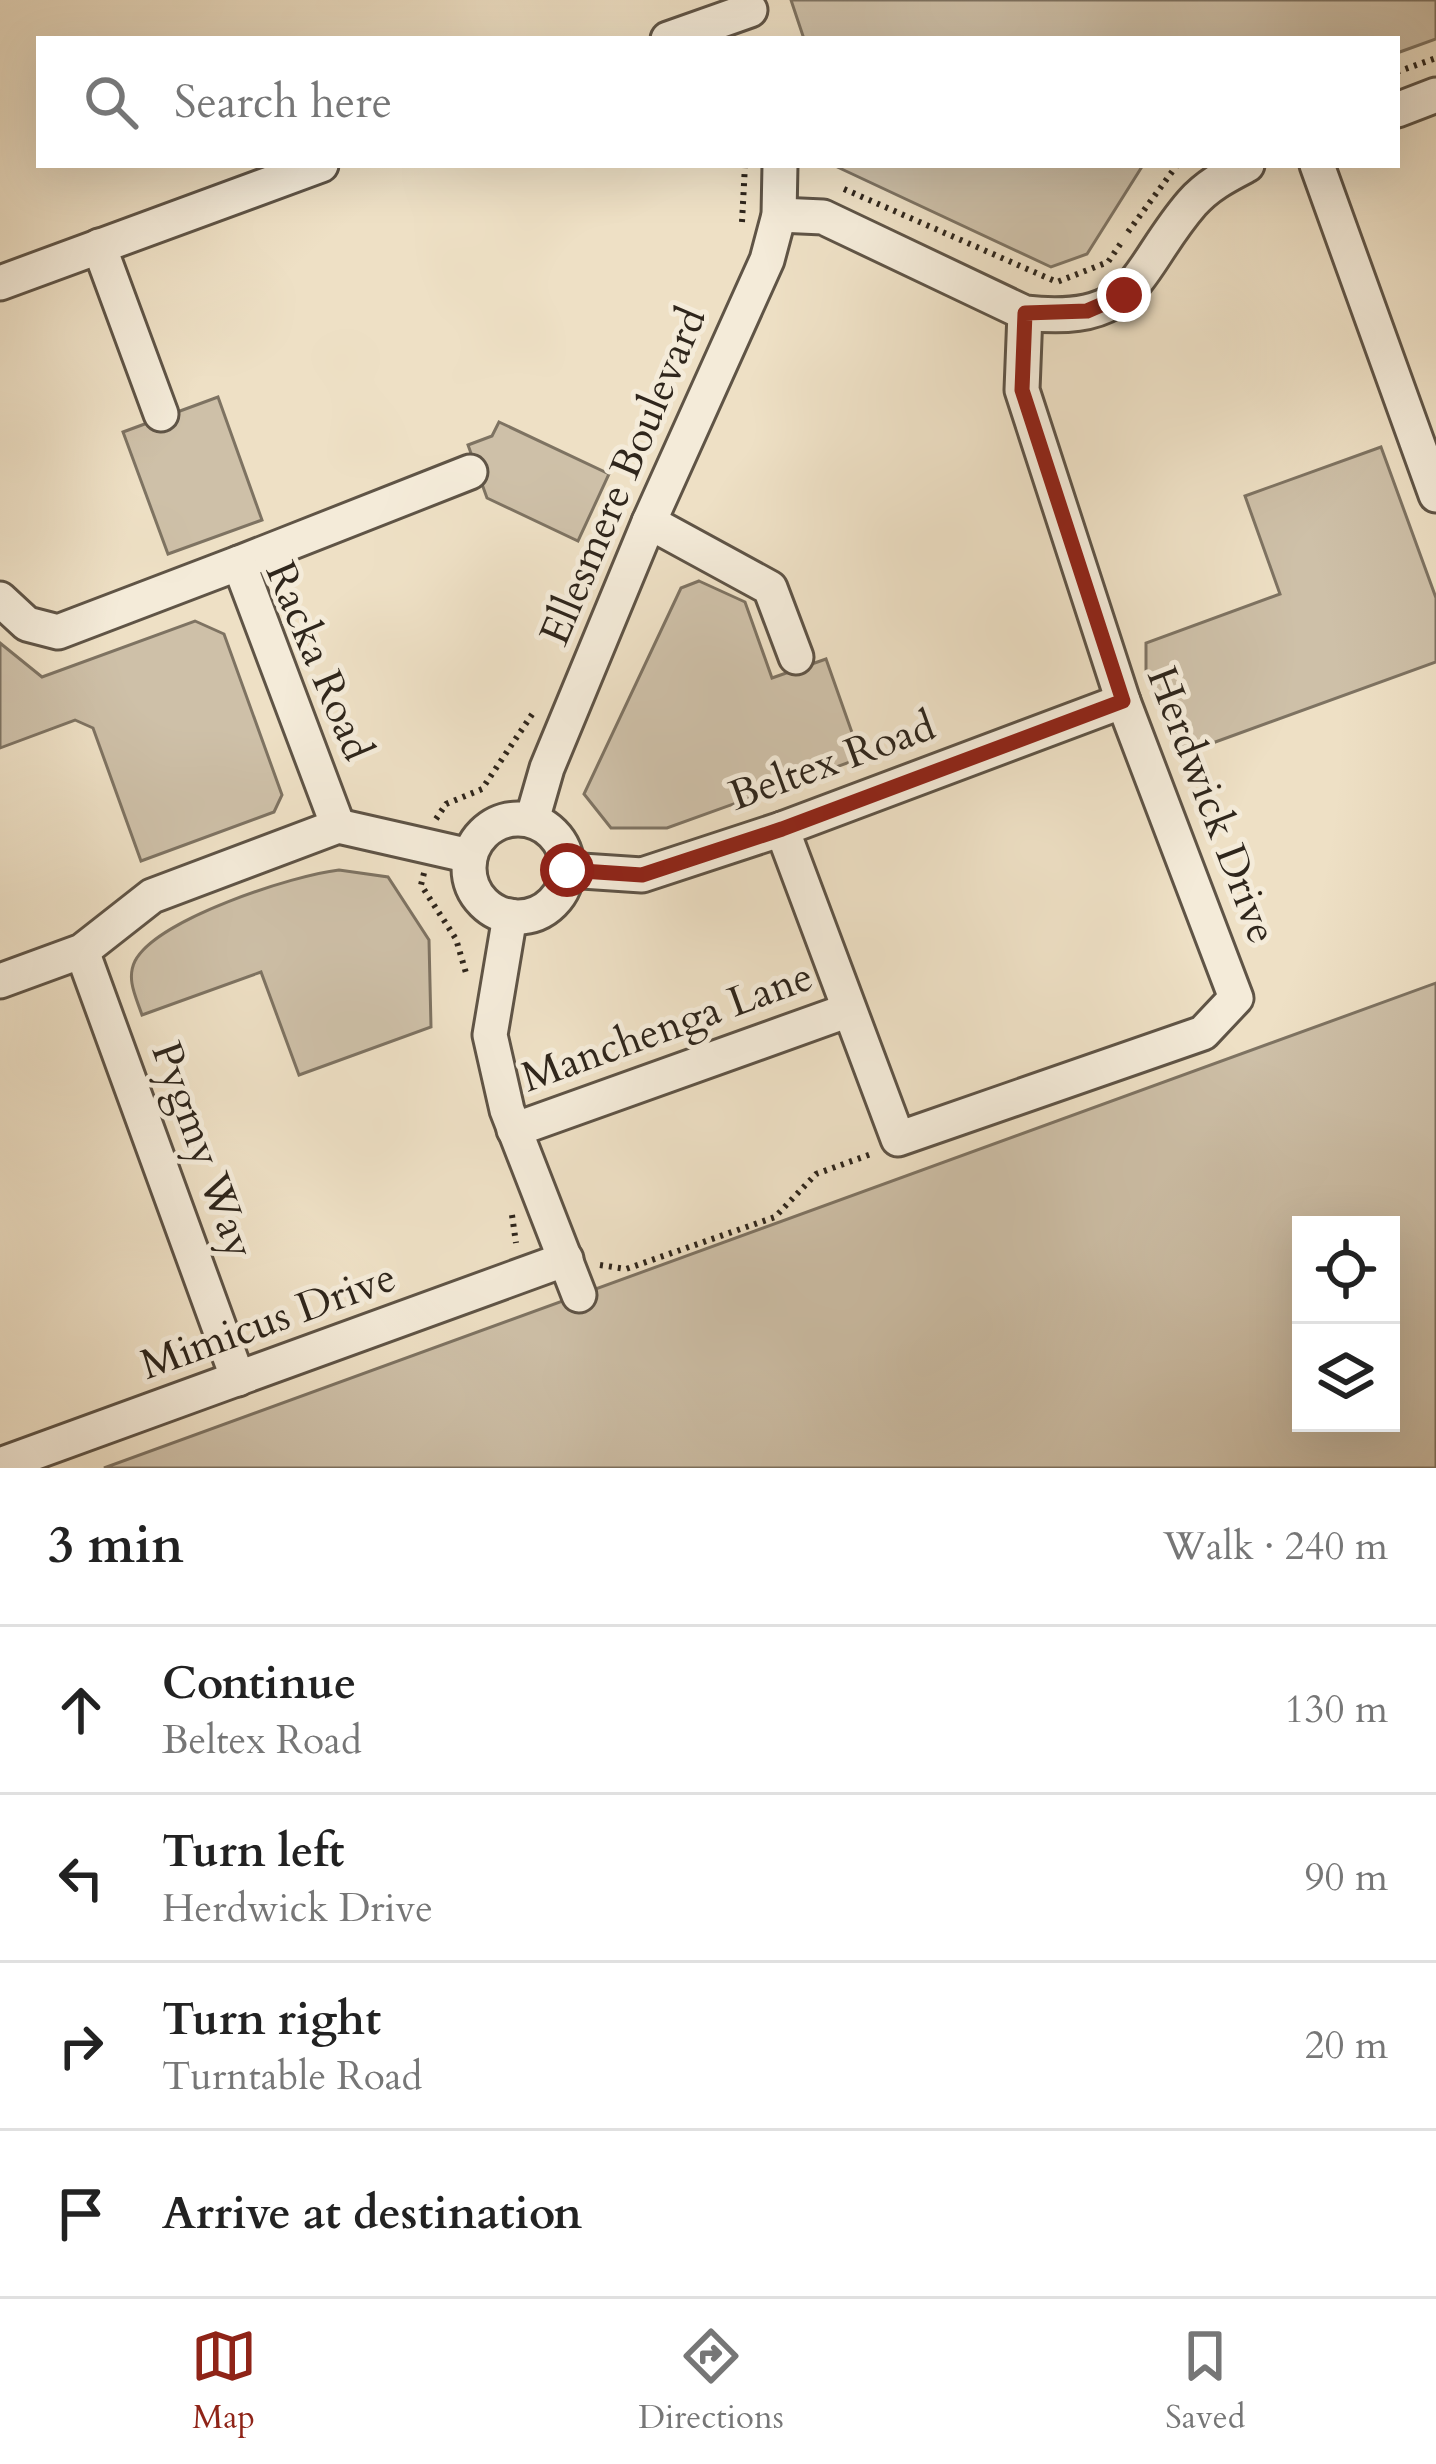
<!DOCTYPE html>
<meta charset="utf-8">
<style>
:root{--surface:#fff;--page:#f6f6f6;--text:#222;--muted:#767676;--line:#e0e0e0;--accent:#8f2418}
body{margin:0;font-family:Cardo,serif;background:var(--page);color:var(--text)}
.controls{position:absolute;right:36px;bottom:36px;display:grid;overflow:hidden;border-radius:0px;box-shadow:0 12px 48px #0002}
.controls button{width:108px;height:108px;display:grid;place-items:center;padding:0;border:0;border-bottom:3px solid var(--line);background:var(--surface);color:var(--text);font:60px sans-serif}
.stop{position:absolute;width:36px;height:36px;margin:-27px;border:9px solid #8f2418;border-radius:50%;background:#fff}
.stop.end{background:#8f2418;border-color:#fff;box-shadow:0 3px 12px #0008}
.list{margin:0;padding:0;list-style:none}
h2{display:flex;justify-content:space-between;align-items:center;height:156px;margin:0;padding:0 48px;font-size:51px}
h2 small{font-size:39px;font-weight:400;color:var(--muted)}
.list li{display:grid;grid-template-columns:78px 1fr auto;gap:36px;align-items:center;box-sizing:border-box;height:168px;padding:0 48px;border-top:3px solid var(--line)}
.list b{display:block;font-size:45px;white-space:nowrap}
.list p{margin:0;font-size:39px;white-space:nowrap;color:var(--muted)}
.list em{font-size:39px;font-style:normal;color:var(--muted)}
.icon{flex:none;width:66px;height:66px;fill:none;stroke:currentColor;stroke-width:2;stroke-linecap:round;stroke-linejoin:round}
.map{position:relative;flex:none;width:1436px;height:1468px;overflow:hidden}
.search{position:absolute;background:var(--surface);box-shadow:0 12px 48px #0002;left:36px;right:36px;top:36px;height:132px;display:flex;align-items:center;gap:30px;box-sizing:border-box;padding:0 42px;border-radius:0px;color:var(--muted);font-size:45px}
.sheet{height:828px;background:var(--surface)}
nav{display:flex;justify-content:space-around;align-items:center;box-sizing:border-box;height:168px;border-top:3px solid var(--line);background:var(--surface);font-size:33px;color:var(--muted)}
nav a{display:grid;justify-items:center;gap:6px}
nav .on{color:var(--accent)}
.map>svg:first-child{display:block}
.green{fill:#cec0a8;stroke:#7e7362;stroke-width:3;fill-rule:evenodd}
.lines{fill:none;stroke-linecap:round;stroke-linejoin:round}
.minor-casing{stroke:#5f5446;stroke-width:39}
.path{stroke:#2f261c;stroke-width:6;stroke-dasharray:3 6;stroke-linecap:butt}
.minor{stroke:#f4ebd9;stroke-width:33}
.route{stroke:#8f2418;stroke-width:15}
.labels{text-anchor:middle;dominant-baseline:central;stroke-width:10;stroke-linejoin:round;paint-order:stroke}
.street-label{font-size:42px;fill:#2f261c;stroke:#f4ebd9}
</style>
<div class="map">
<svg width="1436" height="1468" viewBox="0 0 1436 1468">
<rect width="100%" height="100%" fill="#eee0c5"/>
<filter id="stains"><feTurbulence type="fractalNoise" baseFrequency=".00167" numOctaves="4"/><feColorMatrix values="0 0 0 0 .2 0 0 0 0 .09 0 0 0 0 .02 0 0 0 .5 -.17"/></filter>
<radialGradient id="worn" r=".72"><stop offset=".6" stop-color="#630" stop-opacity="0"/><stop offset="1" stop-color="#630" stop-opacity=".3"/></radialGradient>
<g class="green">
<polygon points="791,0 1436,0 1436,39 1397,53 1397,39 804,39"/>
<polygon points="833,165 1143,165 1087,254 1051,267"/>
<polygon points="218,397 262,520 168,554 123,432"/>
<polygon points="499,422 609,474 578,541 487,498 468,445 492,436"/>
<polygon points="1381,447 1436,598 1436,662 1185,753 1146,670 1146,643 1280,594 1245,496"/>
<polygon points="699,581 745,602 772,678 826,659 861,758 667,828 611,828 584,794 681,588"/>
<polygon points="195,621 224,634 282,795 274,812 141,861 93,728 75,720 0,748 0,643 42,677"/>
<path d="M339,870l49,7 41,63 2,87 -132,48 -38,-103 -119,43c-6,-18 -16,-36 -7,-54 22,-42 159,-86 204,-91z"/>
<path d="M1436,983v485h-1332zM1301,1225h90v198h-90z"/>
</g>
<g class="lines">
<g class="minor-casing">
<g id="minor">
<polyline points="668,39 750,10"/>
<polyline points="1397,110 1436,95"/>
<polyline points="1317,165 1436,495"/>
<path d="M779,215l44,2 202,96c115,13 109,-43 167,-110 16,-18 34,-27 55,-38"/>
<polyline points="99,246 161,414"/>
<polyline points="0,283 321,165"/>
<polyline points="649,522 770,588 796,657"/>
<polyline points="239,563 470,472"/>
<polyline points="0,599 27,624 58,632 239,563 338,826"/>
<circle cx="518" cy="868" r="49"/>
<polyline points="532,820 547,768 649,522 767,260 779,215 780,165"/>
<polyline points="782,829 898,1139 1203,1033 1236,998 1123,701 1022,390 1025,313"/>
<polyline points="567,870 642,875 782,829 1123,701"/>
<polyline points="510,916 490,1035 507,1110 579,1295"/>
<polyline points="82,951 238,1379"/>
<polyline points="0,981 82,951 152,896 338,826 470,856"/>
<polyline points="514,1130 849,1010"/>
<polyline points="0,1465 566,1259"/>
</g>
</g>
<g class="path">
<polyline points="1397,72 1436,58"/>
<polyline points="844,189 1057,282 1108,262 1121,243"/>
<polyline points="742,222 745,165"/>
<polyline points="1128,232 1177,165"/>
<polyline points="436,819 446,804 482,789 533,713"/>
<polyline points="424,873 421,885 456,939 466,973"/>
<polyline points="512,1215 516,1243"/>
<polyline points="600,1265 626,1269 775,1217 816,1174 874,1153"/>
</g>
<use href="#minor" class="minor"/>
</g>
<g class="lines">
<polyline class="route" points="567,870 642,875 782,829 1123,701 1022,390 1025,313 1087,311 1124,295"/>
</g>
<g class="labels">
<g class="street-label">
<text transform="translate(623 476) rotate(-67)">Ellesmere Boulevard</text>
<text transform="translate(319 661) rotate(67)">Racka Road</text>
<text transform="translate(832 761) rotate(-20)">Beltex Road</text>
<text transform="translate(1212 805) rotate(69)">Herdwick Drive</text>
<text transform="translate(667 1027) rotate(-20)">Manchenga Lane</text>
<text transform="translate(203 1150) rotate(70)">Pygmy Way</text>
<text transform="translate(268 1321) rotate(-20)">Mimicus Drive</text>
</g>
</g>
<rect width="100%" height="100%" filter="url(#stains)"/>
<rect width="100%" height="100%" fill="url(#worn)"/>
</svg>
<div class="controls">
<button><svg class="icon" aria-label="locate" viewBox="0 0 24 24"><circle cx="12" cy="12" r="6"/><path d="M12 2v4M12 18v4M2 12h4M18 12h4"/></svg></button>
<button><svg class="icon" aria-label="layers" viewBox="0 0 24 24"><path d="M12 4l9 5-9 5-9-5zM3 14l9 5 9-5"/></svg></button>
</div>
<div class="stop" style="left:567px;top:870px"></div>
<div class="stop end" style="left:1124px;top:295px"></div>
<div class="search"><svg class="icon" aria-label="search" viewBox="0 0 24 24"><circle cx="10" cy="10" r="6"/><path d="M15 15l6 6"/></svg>Search here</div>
</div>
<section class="sheet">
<h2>3 min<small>Walk · 240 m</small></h2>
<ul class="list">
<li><svg class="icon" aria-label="ahead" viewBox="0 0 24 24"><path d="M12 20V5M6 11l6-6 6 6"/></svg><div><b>Continue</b><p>Beltex Road</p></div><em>130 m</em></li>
<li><svg class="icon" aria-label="left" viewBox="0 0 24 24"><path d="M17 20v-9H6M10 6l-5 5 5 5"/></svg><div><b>Turn left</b><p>Herdwick Drive</p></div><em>90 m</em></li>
<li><svg class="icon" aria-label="right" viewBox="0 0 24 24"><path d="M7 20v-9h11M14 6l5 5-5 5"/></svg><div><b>Turn right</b><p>Turntable Road</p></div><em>20 m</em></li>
<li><svg class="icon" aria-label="arrive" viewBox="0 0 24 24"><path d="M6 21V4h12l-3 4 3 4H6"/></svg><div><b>Arrive at destination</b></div></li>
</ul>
</section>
<nav>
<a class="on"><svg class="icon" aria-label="map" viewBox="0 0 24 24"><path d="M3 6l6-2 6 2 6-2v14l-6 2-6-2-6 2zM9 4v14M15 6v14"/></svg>Map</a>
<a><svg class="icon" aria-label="directions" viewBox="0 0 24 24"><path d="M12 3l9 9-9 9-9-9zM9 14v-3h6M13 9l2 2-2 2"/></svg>Directions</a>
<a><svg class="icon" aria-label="saved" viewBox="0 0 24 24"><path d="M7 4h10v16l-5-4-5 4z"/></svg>Saved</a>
</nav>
